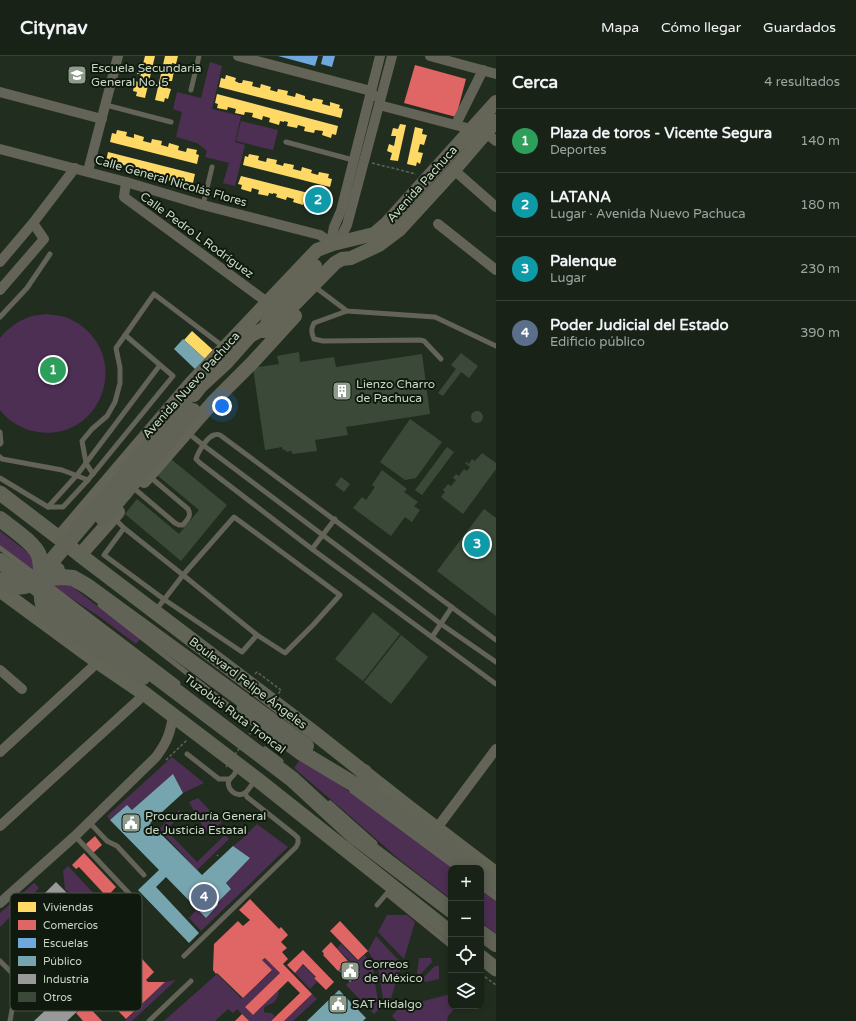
<!DOCTYPE html>
<html lang="es">
<meta charset="utf-8">
<style>
:root{--surface:#192217;--page:#262f24;--text:#f1f3f6;--muted:#9fa4a1;--line:#373f36;--accent:#8e9c8c}
body{margin:0;font-family:"Varela Round",sans-serif;background:var(--page);color:var(--text)}
.controls{position:absolute;right:12px;bottom:12px;display:grid;overflow:hidden;border-radius:8px;box-shadow:0 2px 10px #0003}
.controls button{width:36px;height:36px;display:grid;place-items:center;padding:0;border:0;border-bottom:1px solid var(--line);background:var(--surface);color:var(--text);font:20px sans-serif}
.you{position:absolute;left:222px;top:350px;width:14px;height:14px;margin:-10px;border:3px solid #fff;border-radius:50%;background:#1a73e8;box-shadow:0 0 0 6px #1a73e833}
.badge{display:grid;place-items:center;width:26px;height:26px;border-radius:50%;background:var(--accent);color:#fff;font-size:13px;font-weight:700}
.pin{position:absolute;translate:-50% -50%;border:2px solid #fff;box-shadow:0 1px 4px #0006}
.list{margin:0;padding:0;list-style:none}
h2{display:flex;justify-content:space-between;align-items:center;height:52px;margin:0;padding:0 16px;font-size:17px}
h2 small{font-size:13px;font-weight:400;color:var(--muted)}
.list li{display:grid;grid-template-columns:26px 1fr auto;gap:12px;align-items:center;box-sizing:border-box;height:64px;padding:0 16px;border-top:1px solid var(--line)}
.list b{display:block;font-size:15px;white-space:nowrap}
.list p{margin:0;font-size:13px;white-space:nowrap;color:var(--muted)}
.list em{font-size:13px;font-style:normal;color:var(--muted)}
.icon{flex:none;width:22px;height:22px;fill:none;stroke:currentColor;stroke-width:2;stroke-linecap:round;stroke-linejoin:round}
.map{position:relative;flex:none;width:496px;height:965px;overflow:hidden}
header{display:flex;align-items:center;gap:24px;box-sizing:border-box;height:56px;padding:0 20px;background:var(--surface);border-bottom:1px solid var(--line)}
header strong{font-size:19px}
nav{display:flex;gap:22px;margin-inline-start:auto;font-size:14px}
main{display:flex}
aside{flex:1;background:var(--surface)}
.map>svg:first-child{display:block}
.green{fill:#4d2f54}
.homes{fill:#ffd966}
.shops{fill:#e06666}
.schools{fill:#6fa8dc}
.public{fill:#76a5af}
.industry{fill:#999}
.building{fill:#3b4a38}
.lines{fill:none;stroke-linecap:round;stroke-linejoin:round}
.path{stroke:#616258;stroke-width:1.5;stroke-dasharray:3 2;stroke-linecap:butt}
.service{stroke:#636357;stroke-width:5}
.minor{stroke:#636357;stroke-width:10}
.secondary{stroke:#646557;stroke-width:14}
.primary{stroke:#626455;stroke-width:15}
.trunk{stroke:#606356;stroke-width:16}
.path-bridge{stroke:#616258;stroke-width:1.5;stroke-dasharray:3 2;stroke-linecap:butt}
.trunk-bridge{stroke:#606356;stroke-width:16}
.labels{text-anchor:middle;dominant-baseline:central;stroke-width:4;stroke-linejoin:round;paint-order:stroke}
.poi-label{font-size:12px;fill:#c8d7c6;stroke:#0f190d;text-anchor:start}
.street-label{font-size:12px;fill:#c8d7c6;stroke:#0f190d}
.key{fill:#0f190d;stroke:#465244;stroke-width:1}
.key-label{font-size:11px;fill:#c8d7c6}
</style>
<header>
<strong>Citynav</strong>
<nav><a>Mapa</a><a>Cómo llegar</a><a>Guardados</a></nav>
</header>
<main>
<div class="map">
<svg width="496" height="965" viewBox="0 0 496 965">
<rect width="100%" height="100%" fill="#212e1f"/>
<g class="green">
<polygon points="210,6 222,10 212,53 241,60 235,86 245,89 235,130 223,127 229,107 205,101 207,95 197,87 176,81 182,56 173,53 177,36 201,42"/>
<polygon points="241,65 278,74 273,94 236,85"/>
<path d="M46,258c5,1 10,1 15,2 8,2 16,6 22,11 47,38 15,114 -45,105 -14,-2 -29,-10 -38,-22v-72c7,-9 18,-17 29,-21 6,-2 12,-2 17,-3z"/>
<polygon points="0,475 140,583 136,588 100,561 60,535 0,489"/>
<polygon points="172,701 204,727 183,737 173,719 132,754 127,749 110,764 107,760"/>
<polygon points="300,704 336,726 453,812 451,812 451,843 400,804 343,754 294,712"/>
<polygon points="198,742 222,767 206,776 189,746"/>
<polygon points="179,754 182,758 166,774 197,806 225,779 229,783 197,814 159,773"/>
<polygon points="257,768 288,791 201,875 189,862 197,853 206,862 218,849 217,847 231,833 226,827 250,802 233,790 241,784"/>
<polygon points="68,810 96,840 85,852 65,833 63,815"/>
<polygon points="34,827 39,832 0,871 0,857"/>
<polygon points="481,832 496,843 496,878 481,866"/>
<polygon points="387,859 407,859 415,866 404,903 378,876"/>
<polygon points="376,880 402,908 391,942 384,948 378,911 368,895"/>
<polygon points="341,888 358,905 365,899 373,912 379,953 374,958 346,929 360,915 337,892"/>
<path d="M265,902l15,15 -35,34 8,8 25,-24 1,1c-1,3 -2,7 -4,9 -3,4 -8,3 -11,7v4l3,1h4l4,3 -5,5h-21l-12,-12 -4,4 -5,-4 -13,12h-51l53,-47 25,25 30,-28 -10,-11z"/>
<polygon points="419,902 431,902 432,906 418,921 417,917"/>
<polygon points="303,909 315,921 314,922 317,926 310,933 295,917"/>
<polygon points="435,910 439,910 439,923 426,926 421,924"/>
<polygon points="176,924 132,965 125,965 165,926"/>
<polygon points="312,938 317,943 293,965 284,965"/>
<polygon points="451,938 451,950 457,950 448,960 447,965 397,965 392,960 400,951"/>
</g>
<g class="homes">
<polygon points="145,0 155,0 145,42 136,40 137,36 133,35 135,25 139,26 141,18 137,18 140,8 143,8"/>
<polygon points="165,0 178,0 176,8 172,7 171,11 171,15 174,15 172,25 168,25 168,28 167,32 171,33 168,43 165,42 164,46 155,44"/>
<polygon points="226,19 236,22 235,25 239,27 242,27 243,24 253,26 252,30 260,32 261,28 271,31 270,34 274,35 277,36 278,33 288,35 287,39 295,41 296,37 305,40 305,43 312,45 313,42 323,44 322,48 330,50 330,46 340,49 339,52 343,53 341,62 219,31 221,22 225,23"/>
<polygon points="217,38 338,70 336,79 332,78 331,82 322,79 323,75 315,74 314,77 304,75 305,71 298,69 297,72 287,70 288,66 284,65 284,66 280,65 279,69 269,66 270,62 263,60 262,64 252,61 253,57 245,56 244,59 235,57 236,53 228,51 227,54 217,52 218,48 215,47"/>
<polygon points="400,68 406,69 398,105 390,104 392,97 387,95 389,88 394,90 396,80 391,80 393,72 398,73"/>
<polygon points="415,71 423,73 422,78 427,79 424,89 420,88 418,96 423,97 420,108 417,106 416,110 407,108"/>
<polygon points="117,74 127,76 126,80 134,82 134,78 144,81 143,85 151,87 152,83 162,85 161,89 165,90 168,91 169,87 179,90 178,94 186,96 187,92 197,94 196,98 199,99 197,108 110,86 112,77 116,78"/>
<polygon points="108,96 195,118 193,127 189,126 188,130 178,127 179,124 172,122 171,125 161,123 162,119 154,117 154,120 144,118 145,114 141,113 140,114 137,113 136,117 126,114 127,110 119,108 118,112 109,109 110,106 106,105"/>
<polygon points="249,98 259,100 258,104 266,106 267,102 277,104 276,108 280,109 283,110 284,107 294,109 293,113 301,115 302,111 312,114 311,117 318,119 319,116 329,118 328,122 332,123 330,131 243,109 245,100 248,101"/>
<polygon points="241,120 328,142 325,151 322,150 321,154 311,151 312,147 304,145 303,149 293,146 294,143 287,141 286,144 276,141 277,138 273,137 273,138 269,137 268,140 258,138 259,134 255,133 252,132 251,136 241,133 242,129 238,128"/>
<polygon points="192,275 213,294 205,303 184,284"/>
</g>
<g class="shops">
<polygon points="415,9 466,23 456,61 404,47"/>
<polygon points="95,780 102,789 93,797 86,788"/>
<polygon points="84,797 116,831 107,841 79,811 76,813 72,809"/>
<polygon points="250,843 279,873 281,871 288,879 281,886 287,892 282,896 288,903 283,908 312,938 284,965 271,965 300,937 288,925 253,959 245,951 280,917 265,902 262,904 272,914 243,942 217,917 216,918 213,914 214,888 238,865 243,870 250,864 239,854"/>
<polygon points="340,865 368,895 358,904 330,875"/>
<polygon points="331,886 348,905 338,915 323,899 324,898 322,895"/>
<polygon points="134,894 154,916 146,924 148,926 165,926 126,963 96,932 103,926 101,925"/>
<polygon points="303,894 334,926 326,934 314,922 316,921 303,908 295,917 287,909"/>
<polygon points="86,948 102,965 83,965 76,957"/>
<polygon points="242,958 249,965 235,965"/>
</g>
<g class="schools">
<polygon points="278,0 318,0 315,10"/>
<polygon points="323,0 335,0 332,11 321,8"/>
</g>
<g class="public">
<polygon points="183,283 205,303 196,314 174,293"/>
<polygon points="173,718 183,737 150,767 202,819 233,790 250,802 226,827 231,833 217,847 218,849 206,862 166,821 156,831 199,877 189,887 138,834 159,814 110,764 127,749 132,754"/>
<polygon points="349,905 360,916 350,926 339,915"/>
<polygon points="339,934 366,962 363,965 307,965"/>
</g>
<g class="industry">
<polygon points="56,826 88,858 77,870 45,837"/>
<polygon points="43,905 85,948 67,965 34,965 51,949 25,922"/>
</g>
<g class="building">
<polygon points="299,296 300,306 334,301 336,311 422,298 430,358 346,371 348,379 315,384 317,395 292,398 292,395 286,396 286,394 283,394 282,391 265,394 253,312 279,308 277,300"/>
<polygon points="461,297 478,310 469,322 461,316 443,340 438,337 456,313 451,309"/>
<circle cx="477" cy="361" r="6"/>
<polygon points="410,363 442,386 416,422 405,424 380,406"/>
<polygon points="447,391 454,396 422,439 415,434"/>
<polygon points="482,397 496,407 496,413 463,458 441,441 445,436 443,434 448,428 451,430 456,424 453,422 456,418 459,420 464,413 467,415 470,411 465,407 467,406 469,408 472,403 475,405"/>
<polygon points="171,403 227,449 181,505 125,458 137,443 179,478 199,454 157,419"/>
<polygon points="382,414 407,433 404,436 418,446 414,450 420,454 412,466 405,461 391,480 353,452 362,441 366,444 375,431 372,429"/>
<polygon points="341,421 350,428 344,436 335,429"/>
<polygon points="484,453 496,462 496,560 437,515"/>
<polygon points="373,556 400,578 363,625 335,603"/>
<polygon points="401,579 428,601 391,648 364,626"/>
</g>
<g class="lines">
<g class="path">
<polyline points="372,107 416,118"/>
<polyline points="255,618 257,616 281,634"/>
<polyline points="166,704 186,685 188,685"/>
<polyline points="217,800 218,799"/>
<polyline points="16,912 52,876"/>
<polyline points="481,918 496,929"/>
</g>
<g class="service">
<polyline points="191,34 199,0"/>
<polyline points="106,49 171,66"/>
<polyline points="286,86 353,104"/>
<polyline points="203,149 212,111"/>
<polyline points="319,234 347,255 435,261 496,290"/>
<path d="M347,255l-33,12c-3,6 -3,9 0,16l9,2 97,-1 4,1 17,18"/>
<polyline points="0,261 27,232 50,198"/>
<polyline points="0,376 1,387 0,388"/>
<polyline points="187,376 203,389 441,568 496,606"/>
<polyline points="0,401 2,403 62,414 88,424"/>
<polyline points="93,418 86,407 82,385 92,373 107,360 115,346 120,327 120,312 116,292 154,238 224,291"/>
<polyline points="0,422 48,451 63,451 88,424 173,320 125,279"/>
<path d="M136,434l39,33 4,2h4c4,-5 9,-9 5,-16l-39,-33"/>
<polyline points="48,451 77,419 160,309"/>
<polyline points="114,462 124,472 183,519 234,461 340,539 313,569 285,597 257,579 242,596 165,544 104,499 124,472"/>
<polyline points="0,492 36,519"/>
<polyline points="312,493 335,463"/>
<polyline points="49,529 178,627"/>
<polyline points="100,549 242,660"/>
<polyline points="156,554 183,519 257,579"/>
<polyline points="432,581 452,551"/>
<path d="M496,584l-276,-205c-3,-1 -3,-1 -6,0 -7,2 -16,17 -18,24l4,4 112,86 184,135"/>
<polyline points="265,693 281,705"/>
<polyline points="187,698 219,723 230,723"/>
<path d="M236,710c0,2 0,5 -1,7 -1,3 -4,4 -6,7 -3,9 7,18 16,13 4,-3 6,-9 11,-12"/>
<polyline points="352,735 456,812"/>
<polyline points="330,747 375,787"/>
<polyline points="89,766 107,785 117,790 144,819"/>
<polyline points="75,780 138,847"/>
<polyline points="481,831 496,842"/>
<polyline points="387,838 451,890"/>
<polyline points="377,849 388,836"/>
<polyline points="184,900 296,791 298,787 298,782 295,779 247,741 245,737"/>
<polyline points="0,905 15,920 16,931 10,965"/>
<polyline points="149,965 191,925"/>
</g>
<g class="minor">
<polyline points="238,0 371,35 374,40"/>
<polyline points="430,0 496,18"/>
<polyline points="0,36 102,63"/>
<polyline points="379,49 486,77 496,85"/>
<polyline points="456,68 483,14"/>
<polyline points="0,93 126,126 203,149 320,179 333,188"/>
<polyline points="454,114 496,151"/>
<polyline points="88,115 118,0"/>
<polyline points="126,126 124,141 267,246"/>
<polyline points="438,168 496,214"/>
<polyline points="334,187 342,179 347,169 392,0"/>
<polyline points="333,188 332,181 334,171 341,155 380,0"/>
<polyline points="0,206 33,167 75,112"/>
<polyline points="0,234 44,183 33,167"/>
<polyline points="0,614 22,633"/>
<polyline points="0,696 98,606"/>
<polyline points="0,770 145,638"/>
<polyline points="437,772 496,693"/>
<path d="M0,847l75,-67 81,-79c11,-15 14,-23 17,-41"/>
</g>
<g class="secondary">
<polyline points="264,275 270,260 315,210"/>
<polyline points="194,339 201,330 226,307 250,280 278,265 335,207 342,203 351,202 379,189 399,174 454,114 496,65"/>
<polyline points="144,425 213,346 253,306 295,260"/>
<polyline points="59,482 191,327 317,194 333,188 374,178 387,167 496,46"/>
<polyline points="80,499 118,456"/>
</g>
<g class="primary">
<polyline points="0,437 59,482 80,499 313,676 408,751 496,818"/>
<polyline points="0,534 98,606 145,638 258,724 451,877"/>
<polyline points="481,901 496,913"/>
</g>
<g class="trunk">
<polyline points="124,437 193,355"/>
<polyline points="0,505 153,618 292,723 355,781 451,854"/>
<polyline points="244,654 302,697 372,739 430,781 471,812"/>
<polyline points="364,716 372,739"/>
<polyline points="481,820 496,831"/>
<polyline points="481,877 496,888"/>
</g>
<g class="path-bridge">
<polyline points="270,650 281,634"/>
<polyline points="226,711 256,669"/>
</g>
<g class="trunk-bridge">
<polyline points="103,462 124,437"/>
<path d="M0,463c10,8 36,25 39,37 2,6 2,11 2,17"/>
<path d="M57,514c-8,10 -19,20 -14,34 1,5 6,10 8,14l92,59"/>
<polyline points="50,522 62,521 73,522 87,530 306,690"/>
<polyline points="0,524 14,531 25,530 39,520 185,348"/>
</g>
</g>
<defs>
<g id="school-square" transform="scale(1)"><rect x="-9" y="-9" width="18" height="18" rx="4" fill="#8e9c8c" stroke="#0f190d"/><path d="M0-5L7-2L0 1L-7-2ZM-4 1L0 2.5L4 1V4Q0 6-4 4Z" fill="#fff"/></g>
<g id="building-square" transform="scale(1)"><rect x="-9" y="-9" width="18" height="18" rx="4" fill="#8e9c8c" stroke="#0f190d"/><path d="M-4-6H4V6H1V3H-1V6H-4ZM-2.5-4.3h1.7v1.8h-1.7ZM.8-4.3h1.7v1.8H.8ZM-2.5-1h1.7V.8h-1.7ZM.8-1h1.7V.8H.8Z" fill="#fff"/></g>
<g id="civic-square" transform="scale(1)"><rect x="-9" y="-9" width="18" height="18" rx="4" fill="#8e9c8c" stroke="#0f190d"/><path d="M-.6-6.5H3V-4.5H.6V-3L4-1V1h2V6H-6V1h2V-1L-.6-3ZM-1.2 2.5V6h2.4V2.5Z" fill="#fff"/></g>
</defs>
<g fill-rule="evenodd">
<use href="#school-square" x="77" y="19"/>
<use href="#building-square" x="342" y="335"/>
<use href="#civic-square" x="131" y="767"/>
<use href="#civic-square" x="350" y="915"/>
<use href="#civic-square" x="338" y="948"/>
</g>
<g class="labels">
<g class="poi-label">
<text x="91" y="12">Escuela Secundaria<tspan x="91" dy="14">General No. 5</tspan></text>
<text x="356" y="328">Lienzo Charro<tspan x="356" dy="14">de Pachuca</tspan></text>
<text x="145" y="760">Procuraduría General<tspan x="145" dy="14">de Justicia Estatal</tspan></text>
<text x="364" y="908">Correos<tspan x="364" dy="14">de México</tspan></text>
<text x="352" y="948">SAT Hidalgo</text>
</g>
<g class="street-label">
<text transform="translate(171 125) rotate(16)">Calle General Nicolás Flores</text>
<text transform="translate(422 128) rotate(-48)">Avenida Pachuca</text>
<text transform="translate(197 179) rotate(36)">Calle Pedro L Rodríguez</text>
<text transform="translate(191 329) rotate(-48)">Avenida Nuevo Pachuca</text>
<text transform="translate(248 627) rotate(37)">Boulevard Felipe Ángeles</text>
<text transform="translate(235 658) rotate(37)">Tuzobús Ruta Troncal</text>
</g>
</g>
<rect x="10" y="837" width="132" height="118" rx="6" class="key"/>
<rect x="18" y="846" width="18" height="10" fill="#ffd966"/>
<rect x="18" y="864" width="18" height="10" fill="#e06666"/>
<rect x="18" y="882" width="18" height="10" fill="#6fa8dc"/>
<rect x="18" y="900" width="18" height="10" fill="#76a5af"/>
<rect x="18" y="918" width="18" height="10" fill="#999"/>
<rect x="18" y="936" width="18" height="10" fill="#3b4a38"/>
<g class="key-label">
<text x="43" y="855">Viviendas</text>
<text x="43" y="873">Comercios</text>
<text x="43" y="891">Escuelas</text>
<text x="43" y="909">Público</text>
<text x="43" y="927">Industria</text>
<text x="43" y="945">Otros</text>
</g>
</svg>
<div class="controls">
<button>+</button>
<button>−</button>
<button><svg class="icon" aria-label="locate" viewBox="0 0 24 24"><circle cx="12" cy="12" r="6"/><path d="M12 2v4M12 18v4M2 12h4M18 12h4"/></svg></button>
<button><svg class="icon" aria-label="layers" viewBox="0 0 24 24"><path d="M12 4l9 5-9 5-9-5zM3 14l9 5 9-5"/></svg></button>
</div>
<div class="you"></div>
<div class="pin badge" style="left:53px;top:314px;background:#2e9e5b">1</div>
<div class="pin badge" style="left:318px;top:144px;background:#0f9aa8">2</div>
<div class="pin badge" style="left:477px;top:488px;background:#0f9aa8">3</div>
<div class="pin badge" style="left:204px;top:841px;background:#5c6f8a">4</div>
</div>
<aside>
<h2>Cerca<small>4 resultados</small></h2>
<ul class="list">
<li><span class="badge" style="background:#2e9e5b">1</span><div><b>Plaza de toros - Vicente Segura</b><p>Deportes</p></div><em>140 m</em></li>
<li><span class="badge" style="background:#0f9aa8">2</span><div><b>LATANA</b><p>Lugar · Avenida Nuevo Pachuca</p></div><em>180 m</em></li>
<li><span class="badge" style="background:#0f9aa8">3</span><div><b>Palenque</b><p>Lugar</p></div><em>230 m</em></li>
<li><span class="badge" style="background:#5c6f8a">4</span><div><b>Poder Judicial del Estado</b><p>Edificio público</p></div><em>390 m</em></li>
</ul>
</aside>
</main>
